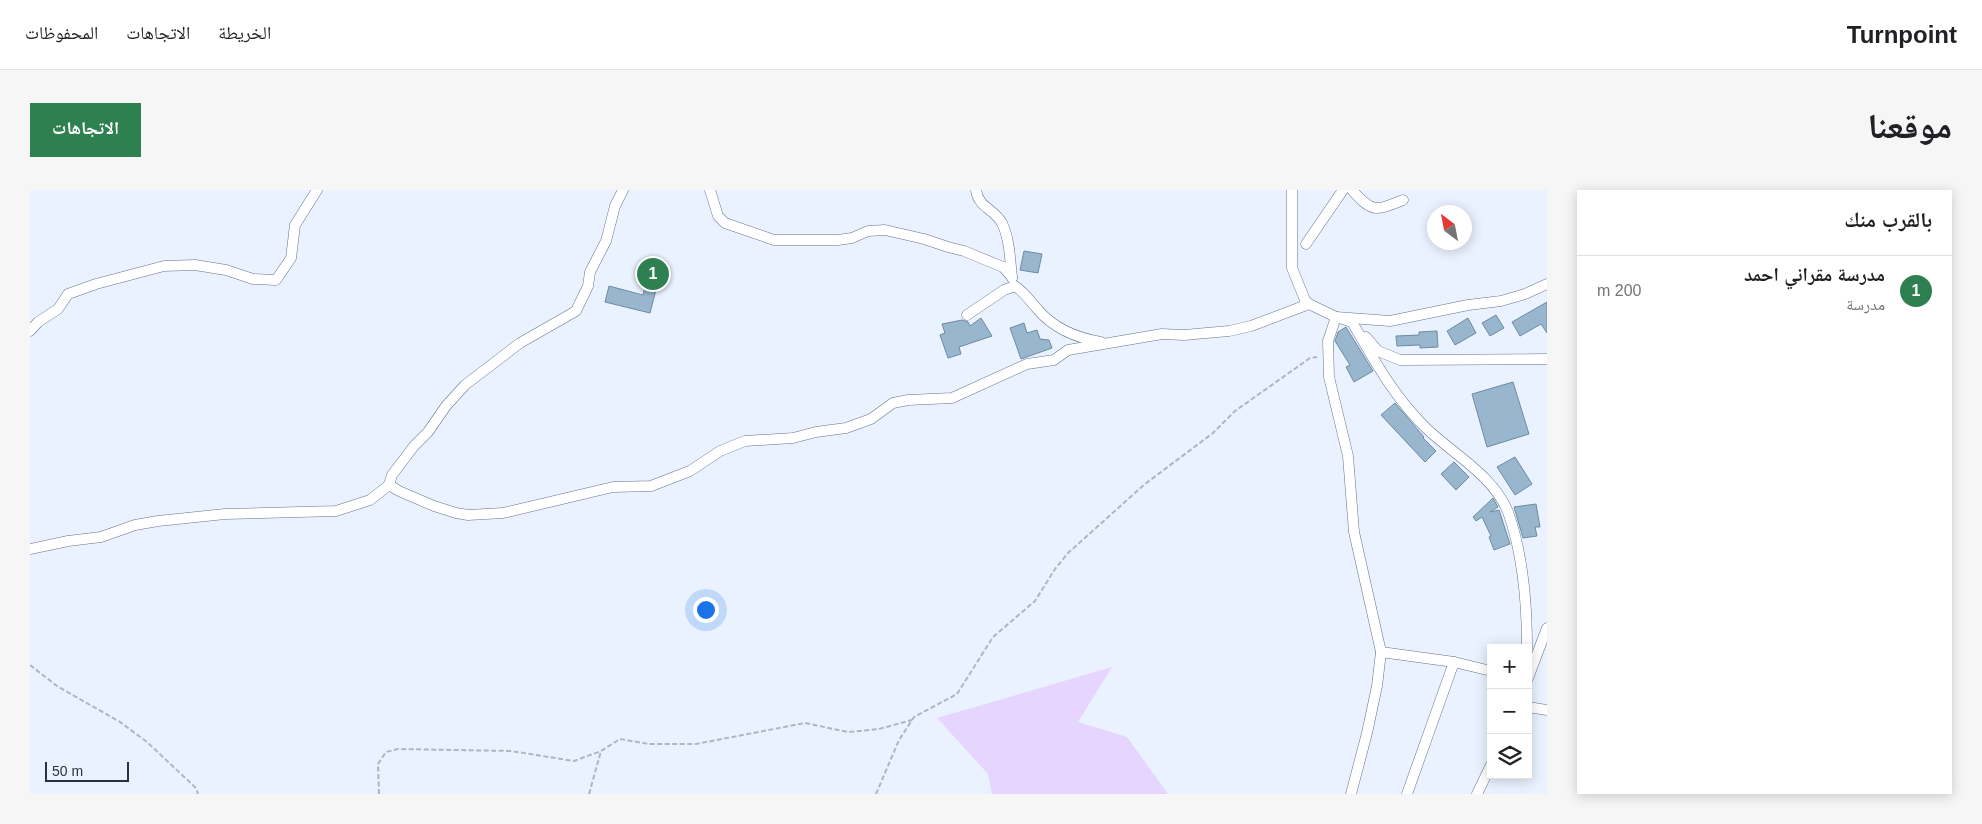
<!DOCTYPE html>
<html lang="ar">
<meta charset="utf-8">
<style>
:root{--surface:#fff;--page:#f6f6f6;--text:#202124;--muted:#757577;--line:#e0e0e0;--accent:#2f8051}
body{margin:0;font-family:Arial,"Noto Naskh Arabic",sans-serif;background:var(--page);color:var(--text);direction:rtl}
.controls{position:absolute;right:15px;bottom:15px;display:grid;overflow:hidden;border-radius:0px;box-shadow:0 2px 12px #0003}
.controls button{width:45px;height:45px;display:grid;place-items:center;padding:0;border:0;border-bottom:1px solid var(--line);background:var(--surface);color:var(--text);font:25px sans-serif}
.compass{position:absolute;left:1397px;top:15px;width:45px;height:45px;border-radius:50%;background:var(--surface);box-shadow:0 2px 12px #0003;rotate:328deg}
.scale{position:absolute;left:15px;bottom:12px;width:84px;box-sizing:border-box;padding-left:5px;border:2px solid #2b323f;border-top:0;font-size:14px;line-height:18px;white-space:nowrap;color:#2b323f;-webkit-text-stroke:4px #eaf2ff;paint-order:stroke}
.you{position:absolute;left:675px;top:419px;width:18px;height:18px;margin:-12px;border:4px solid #fff;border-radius:50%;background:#1a73e8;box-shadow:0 0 0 8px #1a73e833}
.badge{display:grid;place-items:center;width:32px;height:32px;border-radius:50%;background:var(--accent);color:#fff;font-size:16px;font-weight:700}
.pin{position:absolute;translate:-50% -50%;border:2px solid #fff;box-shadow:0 1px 5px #0006}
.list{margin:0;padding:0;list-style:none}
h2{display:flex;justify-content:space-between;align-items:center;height:65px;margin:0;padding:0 20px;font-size:21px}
h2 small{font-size:16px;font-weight:400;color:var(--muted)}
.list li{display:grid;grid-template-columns:32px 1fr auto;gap:15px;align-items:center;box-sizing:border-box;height:70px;padding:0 20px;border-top:1px solid var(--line)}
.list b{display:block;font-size:19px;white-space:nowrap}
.list p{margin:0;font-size:16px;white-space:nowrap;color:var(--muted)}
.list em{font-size:16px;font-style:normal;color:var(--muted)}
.icon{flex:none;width:28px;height:28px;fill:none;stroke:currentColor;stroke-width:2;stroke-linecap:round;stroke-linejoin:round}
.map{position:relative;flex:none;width:1517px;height:604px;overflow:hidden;direction:ltr;border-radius:0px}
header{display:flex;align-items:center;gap:30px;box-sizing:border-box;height:70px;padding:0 25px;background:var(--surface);border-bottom:1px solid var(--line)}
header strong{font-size:24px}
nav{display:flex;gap:28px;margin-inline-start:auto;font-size:18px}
.intro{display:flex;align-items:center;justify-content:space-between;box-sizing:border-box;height:120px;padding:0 30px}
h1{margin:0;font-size:35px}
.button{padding:12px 22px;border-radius:0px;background:var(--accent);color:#fff;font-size:18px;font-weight:700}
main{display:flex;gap:30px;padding:0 30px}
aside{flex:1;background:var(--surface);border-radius:0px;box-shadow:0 2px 12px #0003}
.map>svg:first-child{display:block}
.green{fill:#e6d5ff}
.building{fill:#98b7ce;stroke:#6d8ba1}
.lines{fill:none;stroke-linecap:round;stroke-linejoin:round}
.minor-casing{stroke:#63738f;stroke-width:11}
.path{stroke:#afb6c3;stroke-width:2;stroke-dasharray:5 2.5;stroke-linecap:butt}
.minor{stroke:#fff;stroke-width:10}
</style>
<header>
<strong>Turnpoint</strong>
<nav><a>الخريطة</a><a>الاتجاهات</a><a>المحفوظات</a></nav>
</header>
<div class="intro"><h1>موقعنا</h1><a class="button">الاتجاهات</a></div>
<main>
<aside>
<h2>بالقرب منك<small></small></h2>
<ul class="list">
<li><span class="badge">1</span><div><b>مدرسة مقراني احمد</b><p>مدرسة</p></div><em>200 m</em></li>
</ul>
</aside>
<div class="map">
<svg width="1517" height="604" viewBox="0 0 1517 604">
<rect width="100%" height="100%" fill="#eaf2ff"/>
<polygon class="green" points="1082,477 1048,532 1097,547 1138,604 962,604 958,584 907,528"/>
<g class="building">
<polygon points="994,61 1012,64 1008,83 990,80"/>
<polygon points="620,74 636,77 632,93 628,92 620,123 575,112 579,96 613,105"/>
<polygon points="1517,112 1517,143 1511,134 1490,146 1482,132"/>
<polygon points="1466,125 1474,138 1460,146 1452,133"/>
<polygon points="951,128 962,146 929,157 931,164 918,168 910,145 915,143 912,134 932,130 938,132 940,136"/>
<polygon points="1438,128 1446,143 1425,155 1417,141"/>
<polygon points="994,133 997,143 1007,140 1010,149 1019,150 1022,158 991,169 980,138"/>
<polygon points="1316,137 1343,181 1324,192 1316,177 1320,175 1305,151 1308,142"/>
<polygon points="1407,141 1408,157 1390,158 1390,155 1367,156 1366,146 1389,145 1389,142"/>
<polygon points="1483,192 1499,244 1457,257 1442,204"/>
<polygon points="1365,213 1394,247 1393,248 1406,261 1395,272 1351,225"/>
<polygon points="1485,267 1502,294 1485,305 1467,277"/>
<polygon points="1424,272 1439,287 1426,300 1411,284"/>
<polygon points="1463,308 1468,317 1460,322 1469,320 1480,354 1464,360 1459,347 1461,346 1452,327 1446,331 1443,327"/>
<polygon points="1506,314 1510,337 1505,337 1507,346 1493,348 1484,317"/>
</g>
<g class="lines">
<g class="minor-casing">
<g id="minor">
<polyline points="593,0 585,16 576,51 560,82 558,96 546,121 490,153 435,195 416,216 398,242 384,256 362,285 359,295 369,301 404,316 426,323 438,325 473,323 583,297 621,296 660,281 690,261 715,251 763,248 786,242 816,238 841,229 863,213 878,210 922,208 997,174 1024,170 1038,160 1132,144 1154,145 1199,141 1221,136 1279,114"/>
<polyline points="680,0 688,26 695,33 744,50 808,50 822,48 838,41 855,40 894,49 918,57 934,61 973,77 982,87"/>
<path d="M946,0c2,17 18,19 26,33 8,17 8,37 10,55"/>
<path d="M1262,0v78l13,32 4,4 27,13 16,5c22,38 42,75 74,106 27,26 67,47 82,84 15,42 19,92 19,136"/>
<path d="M1322,0c20,23 24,21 51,10"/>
<polyline points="1276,54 1313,0"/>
<path d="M937,125l37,-25 11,-4c10,7 16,16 24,25 17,19 38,27 62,31"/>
<polyline points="0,141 8,132 28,119 38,104 66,94 134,76 165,75 196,80 223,89 246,90 261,68 265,35 287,0"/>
<polyline points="1336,147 1348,161 1370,170 1517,169"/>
<polyline points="0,359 38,351 71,347 105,335 128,331 195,324 306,321 340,310 359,295"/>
<polyline points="1351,462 1424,472 1461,481"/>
<polyline points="1498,488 1517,438"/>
<polyline points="1498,517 1517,520"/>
<polyline points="1321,604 1337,543 1347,496 1351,462 1324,342 1318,266 1299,187 1298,151 1306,127 1360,131 1438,115 1471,111 1495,104 1517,94"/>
<polyline points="1377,604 1424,472"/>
<polyline points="1447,604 1461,575"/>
</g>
</g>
<g class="path">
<polyline points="0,475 27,496 90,532 117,552 166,598 168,604"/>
<polyline points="349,604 348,574 356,562 368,559 481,561 544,571 571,561 590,549 619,554 666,554 775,533 818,542 849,539 882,530"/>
<polyline points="559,604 571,561"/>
<polyline points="846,604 869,550 884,527 927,504 963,447 1005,411 1025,379 1038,363 1115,294 1183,243 1205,221 1280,168 1287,167"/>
</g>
<use href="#minor" class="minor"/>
</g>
</svg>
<div class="controls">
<button>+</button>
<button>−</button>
<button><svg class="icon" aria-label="layers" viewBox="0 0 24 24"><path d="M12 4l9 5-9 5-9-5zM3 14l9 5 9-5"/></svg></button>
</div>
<svg class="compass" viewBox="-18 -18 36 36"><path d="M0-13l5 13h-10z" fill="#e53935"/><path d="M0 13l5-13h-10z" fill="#757577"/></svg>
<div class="scale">50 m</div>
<div class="you"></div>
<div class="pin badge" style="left:623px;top:84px">1</div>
</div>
</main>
